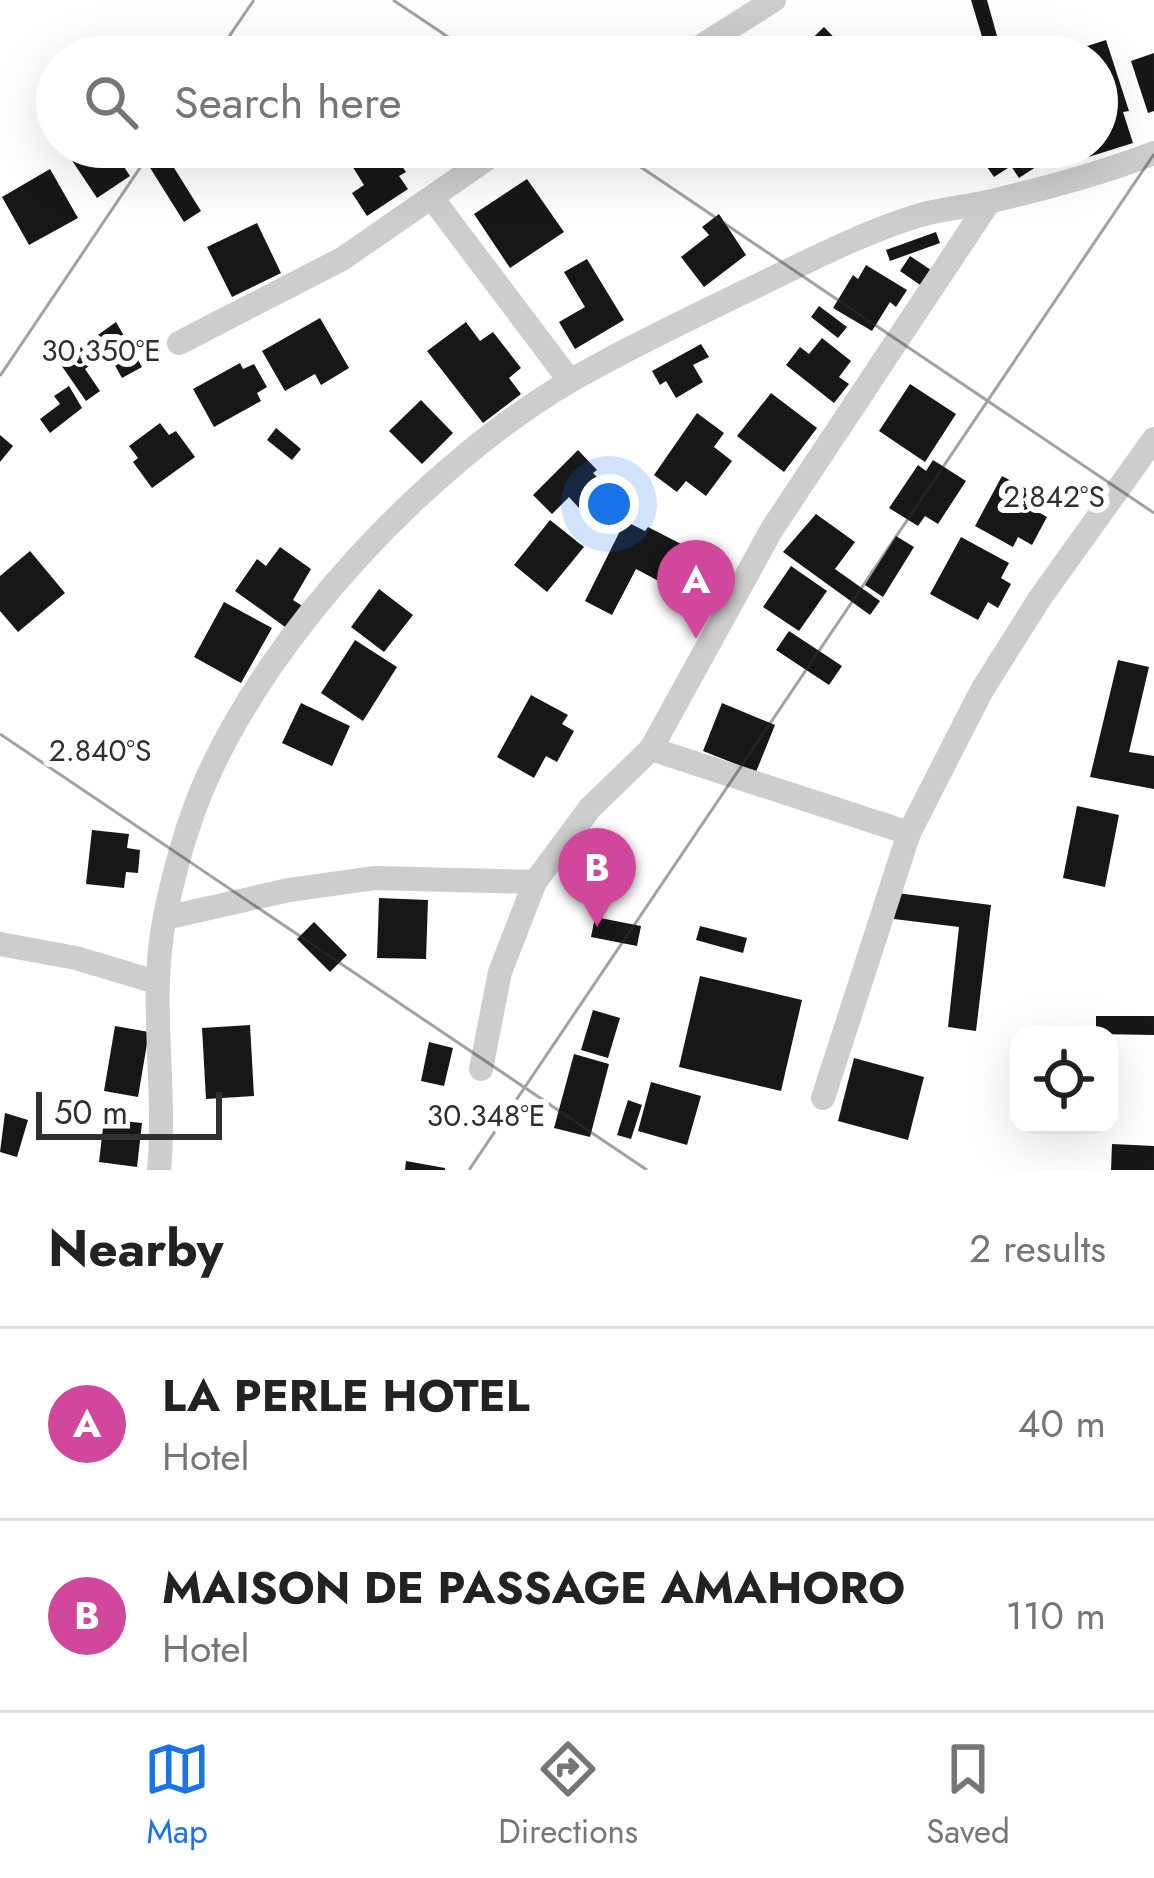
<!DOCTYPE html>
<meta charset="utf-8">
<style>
:root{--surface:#fff;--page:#f2f2f2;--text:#222;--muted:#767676;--line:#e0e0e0;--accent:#1a73e8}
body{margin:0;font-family:Jost,sans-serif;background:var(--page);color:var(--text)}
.controls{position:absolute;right:36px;bottom:36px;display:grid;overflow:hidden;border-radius:24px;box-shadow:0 12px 48px #0002}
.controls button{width:108px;height:108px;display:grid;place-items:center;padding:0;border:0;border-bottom:3px solid var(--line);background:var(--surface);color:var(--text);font:60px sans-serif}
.scale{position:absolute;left:36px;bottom:30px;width:186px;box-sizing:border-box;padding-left:12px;border:6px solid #303030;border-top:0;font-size:33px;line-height:42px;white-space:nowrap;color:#303030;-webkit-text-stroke:9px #fff;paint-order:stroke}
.you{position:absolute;left:609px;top:504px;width:42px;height:42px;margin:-30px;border:9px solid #fff;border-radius:50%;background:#1a73e8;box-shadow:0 0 0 18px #1a73e833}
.badge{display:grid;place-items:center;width:78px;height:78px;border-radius:50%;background:var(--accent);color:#fff;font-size:39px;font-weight:700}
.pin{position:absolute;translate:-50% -99px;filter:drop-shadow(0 3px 6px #0008)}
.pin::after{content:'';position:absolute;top:63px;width:42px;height:36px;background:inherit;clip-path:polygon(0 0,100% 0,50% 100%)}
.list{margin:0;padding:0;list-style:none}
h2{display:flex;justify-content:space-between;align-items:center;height:156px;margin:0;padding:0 48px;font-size:51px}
h2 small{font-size:39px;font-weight:400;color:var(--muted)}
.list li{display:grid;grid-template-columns:78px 1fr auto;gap:36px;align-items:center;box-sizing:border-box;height:192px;padding:0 48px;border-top:3px solid var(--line)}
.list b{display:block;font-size:45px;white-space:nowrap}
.list p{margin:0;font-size:39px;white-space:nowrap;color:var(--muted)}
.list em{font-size:39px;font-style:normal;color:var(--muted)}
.icon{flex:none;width:66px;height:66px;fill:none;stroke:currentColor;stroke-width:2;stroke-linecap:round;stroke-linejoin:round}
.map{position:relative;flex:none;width:1154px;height:1170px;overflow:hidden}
.search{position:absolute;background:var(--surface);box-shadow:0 12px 48px #0002;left:36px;right:36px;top:36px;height:132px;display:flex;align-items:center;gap:30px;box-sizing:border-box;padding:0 42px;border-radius:66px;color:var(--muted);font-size:45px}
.sheet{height:540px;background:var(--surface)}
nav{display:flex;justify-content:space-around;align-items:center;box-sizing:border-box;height:168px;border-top:3px solid var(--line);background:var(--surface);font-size:33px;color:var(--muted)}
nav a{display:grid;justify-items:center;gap:6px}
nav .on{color:var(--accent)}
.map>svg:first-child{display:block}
.building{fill:#171717}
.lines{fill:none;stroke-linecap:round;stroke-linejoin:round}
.street{stroke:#cdcdcd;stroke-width:24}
.ticks{fill:none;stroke:#303030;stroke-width:3;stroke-opacity:0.45}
.ticks-label{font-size:30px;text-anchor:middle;fill:#303030;stroke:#fff;stroke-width:12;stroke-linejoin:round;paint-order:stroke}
</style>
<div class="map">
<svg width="1154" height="1170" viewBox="0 0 1154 1170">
<rect width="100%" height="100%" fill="#fff"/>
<g class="building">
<polygon points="971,0 987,0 997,36 983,40"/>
<polygon points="824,27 848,52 843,57 793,57"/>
<polygon points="1106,40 1129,111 1123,112 1133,143 1082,159 1079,147 1097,147 1097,98 1100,96 1097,57 1088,57 1084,47"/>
<polygon points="1154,53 1154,111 1148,113 1131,61"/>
<polygon points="82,147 111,147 130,176 97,198 69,156"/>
<polygon points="137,147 161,147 201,211 184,222"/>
<polygon points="371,147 389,147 406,172 399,176 408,189 367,216 352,193 364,185 349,161"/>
<polygon points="973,147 1035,147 1045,161 1019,178 1011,166 994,177"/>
<polygon points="50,169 78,218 29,245 2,197"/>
<polygon points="527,179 564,232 510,268 474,214"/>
<polygon points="719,214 746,255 704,287 681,257 709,235 702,227"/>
<polygon points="257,223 281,273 232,297 207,247"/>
<polygon points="936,232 940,243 890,261 886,250"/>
<polygon points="910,256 934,272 923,287 900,271"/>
<polygon points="587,259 624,320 575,349 559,322 585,307 564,272"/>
<polygon points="866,265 907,290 896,307 890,302 872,331 833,308 853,275 858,279"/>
<polygon points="819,306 847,327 838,338 811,317"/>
<polygon points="320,318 349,368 321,385 315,374 285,391 262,351"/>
<polygon points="116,322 142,367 122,378 108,353 98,359 88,342"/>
<polygon points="466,322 480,341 493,332 521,368 509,378 521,394 483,423 427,351"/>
<polygon points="822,338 851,361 839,377 849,384 834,403 786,365 800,347 809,354"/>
<polygon points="701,344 709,357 693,365 703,382 676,398 666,381 660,385 652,371"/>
<polygon points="83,346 94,362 85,369 100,391 86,401 59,362"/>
<polygon points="240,363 243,369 254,364 267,387 257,393 261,401 214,427 193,389"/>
<polygon points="910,384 956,414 925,462 879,431"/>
<polygon points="69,386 82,408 50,433 40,419 60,404 54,396"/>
<polygon points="771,393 817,428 784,472 737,436"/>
<polygon points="421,400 453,433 422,464 389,431"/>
<polygon points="697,413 724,433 714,447 732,461 706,496 686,481 677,492 654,475"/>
<polygon points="160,423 169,435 176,431 195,457 152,488 133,462 138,458 129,446"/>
<polygon points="276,428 301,449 292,460 267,440"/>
<polygon points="0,435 13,446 0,462"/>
<polygon points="578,450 597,470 593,473 603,483 579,508 569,497 552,514 533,495"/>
<polygon points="933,460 966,481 938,524 925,516 918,526 889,508 918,465 926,471"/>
<polygon points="1002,476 1040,496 1033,509 1047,517 1032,545 1018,537 1013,547 975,526"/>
<polygon points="816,514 855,542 835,569 880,601 870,615 783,552"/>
<polygon points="550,520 584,547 547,592 514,565"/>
<polygon points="625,521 645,531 648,527 722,565 702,604 636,569 612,615 585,601"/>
<polygon points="896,536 914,547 883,597 865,585"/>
<polygon points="961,537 1009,563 1001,578 1011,584 998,608 988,602 978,620 930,594"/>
<polygon points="280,547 311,569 293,600 304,607 288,629 235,591 257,559 266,566"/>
<polygon points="30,551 65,593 18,632 0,611 0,576"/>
<polygon points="791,566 827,591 799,631 763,607"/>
<polygon points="379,589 413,615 384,652 351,627"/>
<polygon points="224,602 272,628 241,683 194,657"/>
<polygon points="789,631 842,666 829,685 776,650"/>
<polygon points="355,640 397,667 363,721 321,693"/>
<polygon points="1118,660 1149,667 1129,752 1154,756 1154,789 1090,777"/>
<polygon points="531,695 568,715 562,724 574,731 557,762 546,756 534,778 497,757"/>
<polygon points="301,703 350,726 332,766 282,743"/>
<polygon points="722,703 775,725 756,772 703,751"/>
<polygon points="1077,806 1119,815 1105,887 1063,878"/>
<polygon points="92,830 129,834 127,848 140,850 138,873 126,872 124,888 86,884"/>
<polygon points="897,893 991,905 976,1031 948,1027 959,927 894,919"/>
<polygon points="379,898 428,900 426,959 377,958"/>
<polygon points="595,917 641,926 637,946 591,937"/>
<polygon points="314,922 347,955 330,972 297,939"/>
<polygon points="700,926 747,938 743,953 696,940"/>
<polygon points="700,976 802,1000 781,1091 679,1067"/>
<polygon points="593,1010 620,1018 608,1058 581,1050"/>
<polygon points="1096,1016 1154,1016 1154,1035 1096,1034"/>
<polygon points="250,1025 254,1096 206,1099 202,1028"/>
<polygon points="115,1026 149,1032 138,1097 104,1091"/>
<polygon points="429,1042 453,1048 444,1086 421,1081"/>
<polygon points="574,1054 609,1064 590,1137 554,1128"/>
<polygon points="854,1058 924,1077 908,1140 838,1121"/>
<polygon points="651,1082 701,1096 687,1145 638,1131"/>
<polygon points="628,1100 642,1105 631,1139 617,1135"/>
<polygon points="5,1113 28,1120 17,1157 0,1152"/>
<polygon points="104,1119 142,1123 137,1167 99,1162"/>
<polygon points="1112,1144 1154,1146 1154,1170 1111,1170"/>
<polygon points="406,1161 445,1168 445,1170 405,1170"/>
</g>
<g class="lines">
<g class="street">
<polyline points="684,57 774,0"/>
<polyline points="432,198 570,381"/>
<polyline points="179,343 342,259 504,147"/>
<polyline points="651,749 909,833"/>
<polyline points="165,918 289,890 375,878 535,882"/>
<polyline points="0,944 76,958 156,982"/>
<polyline points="481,1069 500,972 535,882 590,808 651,749 772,529 989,202"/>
<polyline points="823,1098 909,833 982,690 1040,598 1154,439"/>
<path d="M159,1170c8,-85 -11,-170 6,-254 9,-44 21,-89 39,-131 66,-153 224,-321 368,-405 55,-32 113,-59 170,-87 57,-27 114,-58 175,-77 23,-7 48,-9 71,-14 55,-13 113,-28 166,-49"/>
</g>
</g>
<path class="ticks" d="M393,0l85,57M215,57l39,-57M611,147l543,366M0,376l154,-229M0,734l647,436M469,1170l685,-1016"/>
<g class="ticks-label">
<text x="101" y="361">30.350°E</text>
<text x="1054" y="507">2.842°S</text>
<text x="100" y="761">2.840°S</text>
<text x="486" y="1126">30.348°E</text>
</g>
</svg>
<div class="controls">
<button><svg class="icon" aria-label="locate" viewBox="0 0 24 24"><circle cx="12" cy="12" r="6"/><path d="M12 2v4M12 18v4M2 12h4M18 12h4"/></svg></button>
</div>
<div class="scale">50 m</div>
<div class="you"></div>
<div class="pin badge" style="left:696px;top:639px;background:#d1479c">A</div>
<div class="pin badge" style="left:597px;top:927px;background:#d1479c">B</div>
<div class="search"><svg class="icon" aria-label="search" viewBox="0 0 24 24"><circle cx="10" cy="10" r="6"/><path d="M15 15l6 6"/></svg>Search here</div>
</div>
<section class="sheet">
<h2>Nearby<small>2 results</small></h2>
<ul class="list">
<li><span class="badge" style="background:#d1479c">A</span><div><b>LA PERLE HOTEL</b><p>Hotel</p></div><em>40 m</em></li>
<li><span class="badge" style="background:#d1479c">B</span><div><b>MAISON DE PASSAGE AMAHORO</b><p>Hotel</p></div><em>110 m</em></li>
</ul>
</section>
<nav>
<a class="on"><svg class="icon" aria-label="map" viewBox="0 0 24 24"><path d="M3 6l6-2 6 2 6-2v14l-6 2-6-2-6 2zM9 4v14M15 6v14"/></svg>Map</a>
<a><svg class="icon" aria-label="directions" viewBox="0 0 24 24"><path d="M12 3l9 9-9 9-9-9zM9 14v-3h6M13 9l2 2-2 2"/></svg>Directions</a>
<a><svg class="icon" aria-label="saved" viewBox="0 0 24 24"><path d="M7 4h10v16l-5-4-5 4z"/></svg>Saved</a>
</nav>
